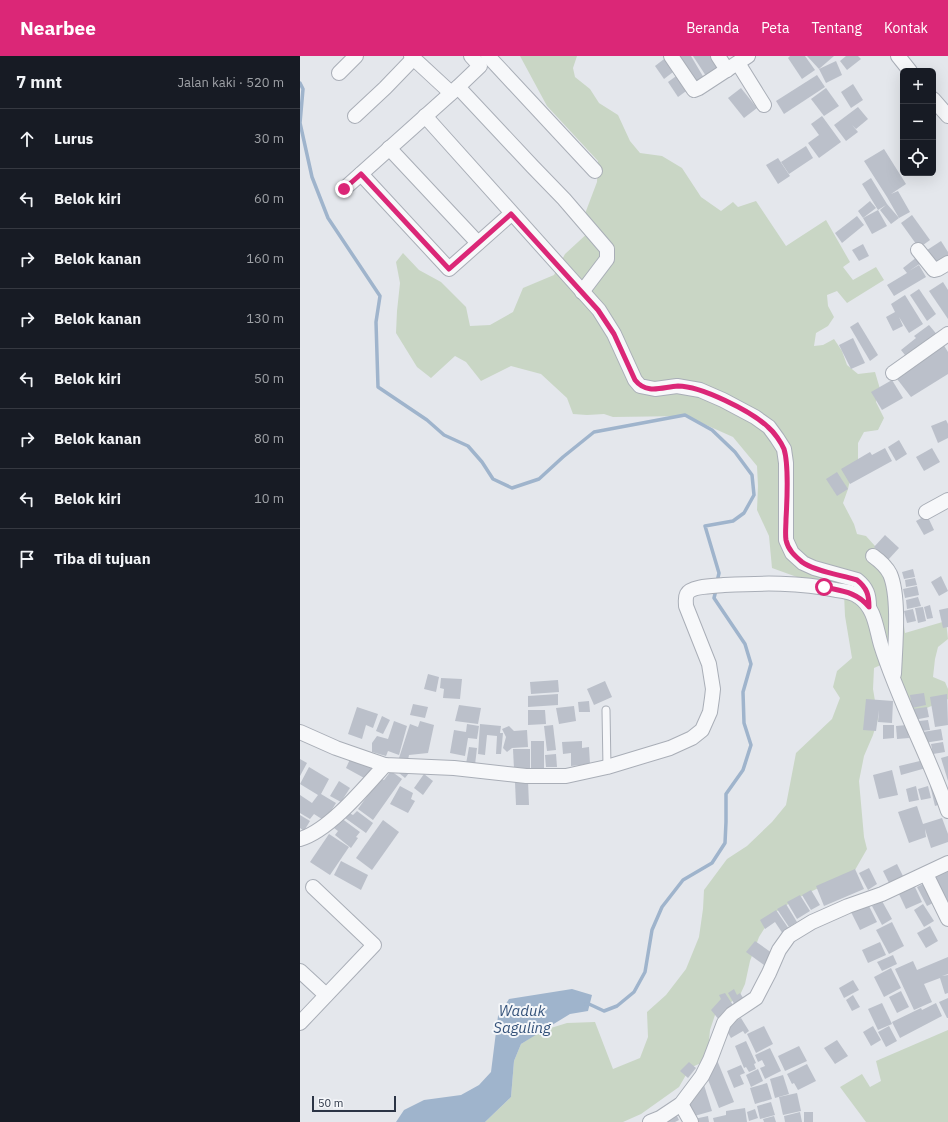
<!DOCTYPE html>
<html lang="id">
<meta charset="utf-8">
<style>
:root{--surface:#171b24;--page:#20242c;--text:#f1f3f6;--muted:#9ea1a6;--line:#363941;--accent:#db2777}
body{margin:0;font-family:"IBM Plex Sans",sans-serif;background:var(--page);color:var(--text)}
.controls{position:absolute;right:12px;top:12px;display:grid;overflow:hidden;border-radius:6px;box-shadow:0 4px 16px #0002}
.controls button{width:36px;height:36px;display:grid;place-items:center;padding:0;border:0;border-bottom:1px solid var(--line);background:var(--surface);color:var(--text);font:20px sans-serif}
.scale{position:absolute;left:12px;bottom:10px;width:84px;box-sizing:border-box;padding-left:4px;border:2px solid #2b3445;border-top:0;font-size:11px;line-height:14px;white-space:nowrap;color:#2b3445;-webkit-text-stroke:3px #f4f6f9;paint-order:stroke}
.stop{position:absolute;width:12px;height:12px;margin:-9px;border:3px solid #db2777;border-radius:50%;background:#fff}
.stop.end{background:#db2777;border-color:#fff;box-shadow:0 1px 4px #0008}
.list{margin:0;padding:0;list-style:none}
h2{display:flex;justify-content:space-between;align-items:center;height:52px;margin:0;padding:0 16px;font-size:17px}
h2 small{font-size:13px;font-weight:400;color:var(--muted)}
.list li{display:grid;grid-template-columns:26px 1fr auto;gap:12px;align-items:center;box-sizing:border-box;height:60px;padding:0 16px;border-top:1px solid var(--line)}
.list b{display:block;font-size:15px;white-space:nowrap}
.list em{font-size:13px;font-style:normal;color:var(--muted)}
.icon{flex:none;width:22px;height:22px;fill:none;stroke:currentColor;stroke-width:2;stroke-linecap:round;stroke-linejoin:round}
.map{position:relative;flex:none;width:648px;height:1066px;overflow:hidden}
header{display:flex;align-items:center;gap:24px;box-sizing:border-box;height:56px;padding:0 20px;background:var(--accent);color:#fff}
header strong{font-size:19px}
nav{display:flex;gap:22px;margin-inline-start:auto;font-size:14px}
main{display:flex}
aside{flex:1;background:var(--surface)}
.map>svg:first-child{display:block}
.green{fill:#c9d6c5}
.water{fill:#9fb4cc}
.lines{fill:none;stroke-linecap:round;stroke-linejoin:round}
.stream{stroke:#9fb4cc;stroke-width:3.5}
.building{fill:#bbc0ca}
.lane-casing{stroke:#a9aeb7;stroke-width:9}
.street-casing{stroke:#a9aeb7;stroke-width:16}
.lane{stroke:#f7f8fa;stroke-width:7}
.street{stroke:#f7f8fa;stroke-width:14}
.route{stroke:#db2777;stroke-width:5}
.labels{text-anchor:middle;dominant-baseline:central;stroke-width:4;stroke-linejoin:round;paint-order:stroke}
.water-label{font-size:15px;font-style:italic;fill:#34527a;stroke:#f4f6f9}
</style>
<header>
<strong>Nearbee</strong>
<nav><a>Beranda</a><a>Peta</a><a>Tentang</a><a>Kontak</a></nav>
</header>
<main>
<aside>
<h2>7 mnt<small>Jalan kaki · 520 m</small></h2>
<ul class="list">
<li><svg class="icon" aria-label="ahead" viewBox="0 0 24 24"><path d="M12 20V5M6 11l6-6 6 6"/></svg><div><b>Lurus</b></div><em>30 m</em></li>
<li><svg class="icon" aria-label="left" viewBox="0 0 24 24"><path d="M17 20v-9H6M10 6l-5 5 5 5"/></svg><div><b>Belok kiri</b></div><em>60 m</em></li>
<li><svg class="icon" aria-label="right" viewBox="0 0 24 24"><path d="M7 20v-9h11M14 6l5 5-5 5"/></svg><div><b>Belok kanan</b></div><em>160 m</em></li>
<li><svg class="icon" aria-label="right" viewBox="0 0 24 24"><path d="M7 20v-9h11M14 6l5 5-5 5"/></svg><div><b>Belok kanan</b></div><em>130 m</em></li>
<li><svg class="icon" aria-label="left" viewBox="0 0 24 24"><path d="M17 20v-9H6M10 6l-5 5 5 5"/></svg><div><b>Belok kiri</b></div><em>50 m</em></li>
<li><svg class="icon" aria-label="right" viewBox="0 0 24 24"><path d="M7 20v-9h11M14 6l5 5-5 5"/></svg><div><b>Belok kanan</b></div><em>80 m</em></li>
<li><svg class="icon" aria-label="left" viewBox="0 0 24 24"><path d="M17 20v-9H6M10 6l-5 5 5 5"/></svg><div><b>Belok kiri</b></div><em>10 m</em></li>
<li><svg class="icon" aria-label="arrive" viewBox="0 0 24 24"><path d="M6 21V4h12l-3 4 3 4H6"/></svg><div><b>Tiba di tujuan</b></div></li>
</ul>
</aside>
<div class="map">
<svg width="648" height="1066" viewBox="0 0 648 1066">
<rect width="100%" height="100%" fill="#e4e7ec"/>
<g class="green">
<polygon points="220,0 277,0 273,12 275,21 290,33 299,47 318,59 330,85 340,97 362,100 382,112 401,141 421,155 433,146 438,151 456,145 486,190 526,164 550,206 543,211 553,224 576,211 584,224 547,247 537,235 527,239 528,250 534,261 528,270 516,277 514,290 523,289 534,283 542,295 547,309 558,318 575,316 580,333 576,346 584,362 578,374 564,376 558,387 558,407 550,424 548,433 543,447 554,468 557,478 566,480 575,490 582,509 598,527 605,577 646,565 648,583 638,591 635,603 633,621 645,626 648,633 648,643 603,662 583,608 574,612 573,633 578,663 573,679 564,700 559,725 564,781 567,793 555,814 498,842 474,857 459,881 450,905 445,928 440,939 415,959 410,974 408,995 401,1007 390,1012 379,1031 341,1058 323,1066 185,1066 211,1041 214,1005 221,988 241,975 267,967 295,966 313,1013 340,1002 348,981 347,956 366,939 386,913 399,881 403,853 404,834 427,803 447,790 472,766 486,749 496,697 532,663 540,642 533,631 537,615 552,602 545,560 544,538 472,512 469,480 457,454 458,430 457,410 433,381 386,360 313,361 304,358 287,359 273,358 267,342 241,318 211,310 181,325 166,306 155,300 131,322 117,311 96,277 97,255 100,227 96,206 103,197 119,214 141,226 166,251 170,270 190,269 213,256 223,232 254,219 265,198 290,175 283,163 297,126 298,105 247,50"/>
<polygon points="648,974 648,1066 566,1066 540,1031 562,1018 570,1031 581,1025 576,1005"/>
</g>
<polygon class="water" points="272,933 292,939 288,955 270,958 221,988 214,1005 211,1041 185,1066 96,1066 104,1054 124,1044 161,1039 179,1029 191,1016 198,960 209,943"/>
<g class="lines">
<g class="stream">
<polyline points="0,27 3,33 0,67 12,121 28,162 80,240 76,266 78,331 127,364 144,379 168,390 182,406 193,423 212,432 239,423 263,401 294,376 385,359 412,374 435,396 452,419 454,439 444,457 433,465 405,470 419,517 417,526"/>
<polyline points="286,948 289,948 304,955 317,950 334,936 345,916 352,874 362,851 383,824 412,807 425,787 426,766 426,738 443,714 451,689 444,667 443,636 451,608 445,588 414,542 416,534"/>
</g>
</g>
<g class="building">
<polygon points="368,0 377,13 364,23 355,10"/>
<polygon points="377,0 391,0 404,22 394,28"/>
<polygon points="393,0 410,0 418,12 406,20"/>
<polygon points="490,0 505,0 515,14 502,23 488,2"/>
<polygon points="507,0 534,0 519,13"/>
<polygon points="546,0 558,0 561,3 547,14 540,5"/>
<polygon points="536,5 542,19 526,27 519,13"/>
<polygon points="379,18 389,33 378,41 368,26"/>
<polygon points="517,19 525,31 484,58 476,45"/>
<polygon points="553,28 563,44 551,52 541,36"/>
<polygon points="441,32 457,52 444,62 428,42"/>
<polygon points="526,32 539,50 524,60 511,43"/>
<polygon points="558,51 568,63 556,73 552,69 558,76 546,85 534,69"/>
<polygon points="522,60 541,86 519,102 508,87 519,79 511,68"/>
<polygon points="506,90 513,102 489,118 481,106"/>
<polygon points="584,93 606,128 591,138 598,135 610,156 599,162 587,141 564,105"/>
<polygon points="478,102 490,120 478,128 466,109"/>
<polygon points="571,122 587,148 599,162 591,168 580,154 586,149 578,154 562,128"/>
<polygon points="570,145 576,152 563,162 558,155"/>
<polygon points="578,154 587,170 572,178 563,162"/>
<polygon points="612,159 630,184 619,192 601,167"/>
<polygon points="557,160 564,169 542,187 535,177"/>
<polygon points="641,185 648,196 648,205 635,213 624,196"/>
<polygon points="563,188 569,200 559,205 552,194"/>
<polygon points="617,201 621,207 609,215 619,209 626,221 594,240 587,229 607,217 603,212"/>
<polygon points="643,226 648,234 648,263 629,235"/>
<polygon points="619,233 636,258 627,265 610,239"/>
<polygon points="605,239 623,268 609,277 599,261 603,270 593,275 586,261 595,256 591,248"/>
<polygon points="558,266 578,299 570,305 550,271"/>
<polygon points="629,269 639,281 609,304 601,294 616,282 614,280"/>
<polygon points="553,282 565,307 551,313 539,289"/>
<polygon points="643,288 648,296 648,318 611,341 594,319"/>
<polygon points="592,324 603,342 582,354 571,336"/>
<polygon points="646,364 648,368 648,382 638,387 631,370"/>
<polygon points="599,384 607,398 596,405 588,391"/>
<polygon points="585,392 592,405 550,428 541,413 570,396 572,399"/>
<polygon points="632,392 640,406 624,415 616,401"/>
<polygon points="537,416 548,433 537,440 526,423"/>
<polygon points="627,459 634,474 624,479 616,465"/>
<polygon points="585,479 599,492 588,504 574,491"/>
<polygon points="613,513 615,521 604,523 602,516"/>
<polygon points="641,520 648,535 639,540 631,526"/>
<polygon points="615,522 617,529 606,531 605,524"/>
<polygon points="617,530 619,539 605,542 603,533"/>
<polygon points="618,541 621,550 607,553 606,544"/>
<polygon points="630,549 633,562 627,563 624,551"/>
<polygon points="623,551 626,565 618,567 615,552"/>
<polygon points="648,552 648,571 643,572 639,554"/>
<polygon points="613,553 616,565 607,567 604,555"/>
<polygon points="128,618 139,621 136,636 124,633"/>
<polygon points="141,622 162,623 160,643 143,642 144,633 140,632"/>
<polygon points="258,624 259,636 231,638 230,626"/>
<polygon points="305,625 312,641 294,649 287,633"/>
<polygon points="624,637 626,649 612,652 610,639"/>
<polygon points="258,638 258,649 228,651 228,640"/>
<polygon points="647,638 648,669 635,671 630,641"/>
<polygon points="566,643 593,645 592,667 578,666 579,654 576,675 563,674"/>
<polygon points="289,645 290,656 279,656 278,646"/>
<polygon points="113,648 128,651 125,662 110,659"/>
<polygon points="159,649 181,652 178,668 155,665"/>
<polygon points="274,650 276,665 259,668 256,652"/>
<polygon points="57,651 78,658 73,672 66,669 62,683 48,678"/>
<polygon points="627,651 629,661 614,664 612,653"/>
<polygon points="228,654 245,654 246,668 228,669"/>
<polygon points="82,660 90,664 83,678 76,675"/>
<polygon points="628,664 630,674 621,675 619,665"/>
<polygon points="94,665 107,670 99,699 88,695 86,700 72,696 72,687 77,680 88,683"/>
<polygon points="120,665 134,669 128,697 109,699 108,704 99,702 110,668 118,671"/>
<polygon points="167,668 179,670 177,683 168,682 165,700 150,697 154,674 166,676"/>
<polygon points="180,668 201,670 200,677 203,677 201,698 196,698 197,680 187,679 185,699 178,698"/>
<polygon points="253,669 256,694 247,695 244,670"/>
<polygon points="583,669 594,669 594,682 583,683"/>
<polygon points="607,669 609,682 597,683 596,670"/>
<polygon points="209,670 214,675 227,674 228,691 212,692 207,696 203,692 206,681 202,673"/>
<polygon points="641,673 643,684 624,687 623,676"/>
<rect x="231" y="685" width="13" height="30"/>
<polygon points="282,685 282,692 289,691 290,708 271,710 271,697 263,698 262,686"/>
<polygon points="643,686 645,696 633,698 631,688"/>
<polygon points="169,691 177,692 175,709 166,708"/>
<polygon points="213,693 230,693 230,713 214,713"/>
<polygon points="256,698 257,711 246,711 245,699"/>
<polygon points="648,700 648,725 641,702"/>
<polygon points="51,701 72,711 66,723 46,712"/>
<polygon points="0,703 7,707 0,720"/>
<polygon points="624,704 626,712 601,719 599,710"/>
<polygon points="9,711 29,723 21,738 36,747 25,765 14,758 10,763 0,757 0,739 12,747 18,739 0,728"/>
<polygon points="103,712 109,717 105,722 99,717"/>
<polygon points="592,714 598,739 579,743 573,719"/>
<polygon points="91,715 102,723 73,764 58,753 80,722 84,724"/>
<polygon points="124,718 133,725 123,739 114,732"/>
<polygon points="39,725 50,732 41,746 30,740"/>
<polygon points="228,725 229,749 216,749 215,726"/>
<polygon points="635,728 641,748 635,750 630,729"/>
<polygon points="100,730 113,737 111,743 115,745 108,757 90,748"/>
<polygon points="616,730 619,744 609,746 606,733"/>
<polygon points="628,730 631,742 621,744 618,733"/>
<polygon points="617,750 623,768 642,762 648,778 648,786 631,792 625,773 626,781 609,787 598,756"/>
<polygon points="57,755 73,767 66,777 45,762 49,757 53,759"/>
<polygon points="0,759 10,765 4,775 0,772"/>
<polygon points="41,762 60,776 56,781 58,782 51,792 35,779 38,775 34,772"/>
<polygon points="83,764 99,776 72,814 56,802"/>
<polygon points="29,778 49,791 30,819 10,806"/>
<polygon points="41,805 68,819 61,834 34,819"/>
<polygon points="597,808 603,820 589,827 583,815"/>
<polygon points="569,812 577,828 568,834 559,817"/>
<polygon points="648,812 648,851 632,821"/>
<polygon points="555,813 564,833 524,850 516,830"/>
<polygon points="625,827 635,846 627,850 617,831"/>
<polygon points="614,829 622,846 606,853 598,836"/>
<polygon points="511,834 520,849 511,854 502,839"/>
<polygon points="500,839 510,855 497,863 487,846"/>
<polygon points="582,845 592,863 582,869 572,850"/>
<polygon points="486,848 497,866 489,871 477,853"/>
<polygon points="568,848 577,866 560,874 551,856"/>
<polygon points="623,848 634,865 624,871 614,854"/>
<polygon points="476,854 489,873 483,878 475,866 465,873 460,864"/>
<polygon points="592,866 604,890 589,898 576,874"/>
<polygon points="630,870 638,885 626,892 617,877"/>
<polygon points="455,885 472,897 464,909 446,896"/>
<polygon points="580,886 586,899 568,907 562,894"/>
<polygon points="593,899 597,908 582,915 577,906"/>
<polygon points="648,901 648,918 642,920 648,919 648,937 645,938 640,922 624,928 632,946 614,954 595,913 613,905 617,914"/>
<polygon points="591,912 601,932 584,941 574,921"/>
<polygon points="553,924 559,934 544,942 539,932"/>
<polygon points="434,933 437,939 440,937 445,945 436,951 428,937"/>
<polygon points="601,935 609,951 597,957 589,941"/>
<polygon points="425,937 435,952 420,965 411,954 421,943 419,939"/>
<polygon points="553,939 560,951 552,955 546,944"/>
<polygon points="648,942 648,962 647,962 639,946"/>
<polygon points="582,947 592,968 578,974 568,953"/>
<polygon points="636,947 642,960 600,982 592,966 621,952 622,954"/>
<polygon points="441,962 449,975 445,978 443,975 431,982 428,977 430,968"/>
<polygon points="464,970 473,988 456,997 447,978"/>
<polygon points="573,970 581,984 571,990 563,976"/>
<polygon points="589,970 597,985 586,991 578,976"/>
<polygon points="537,984 548,1000 535,1008 524,992"/>
<polygon points="446,985 456,1007 454,1008 456,1013 449,1016 446,1011 444,1012 435,990"/>
<polygon points="499,990 507,1005 485,1015 478,1000"/>
<polygon points="470,992 481,1015 465,1023 460,1012 465,1010 462,1004 458,1006 455,999"/>
<polygon points="417,1004 434,1046 419,1052 407,1021"/>
<polygon points="389,1006 396,1012 388,1022 380,1015"/>
<polygon points="507,1008 516,1025 498,1034 494,1027 492,1028 487,1018"/>
<polygon points="441,1009 445,1017 440,1019 444,1028 434,1032 427,1015"/>
<polygon points="458,1013 463,1025 451,1031 446,1019"/>
<polygon points="483,1019 489,1038 475,1042 470,1023"/>
<polygon points="467,1027 472,1043 455,1048 450,1032"/>
<polygon points="404,1029 412,1055 391,1061 385,1049 400,1031"/>
<polygon points="497,1037 501,1055 483,1059 479,1041"/>
<polygon points="471,1046 475,1059 460,1063 457,1050"/>
<polygon points="445,1052 447,1066 414,1066 413,1062 426,1059 426,1055"/>
<polygon points="455,1053 458,1062 449,1065 447,1056"/>
<polygon points="500,1056 502,1066 485,1066 484,1060"/>
<rect x="504" y="1056" width="9" height="10"/>
<polygon points="376,1058 379,1064 375,1066 364,1066"/>
<polygon points="408,1060 409,1066 395,1066 394,1063"/>
<polygon points="474,1060 476,1066 464,1066 463,1063"/>
</g>
<g class="lines">
<g class="lane-casing">
<polyline id="lane" points="306,654 307,711"/>
</g>
<g class="street-casing">
<g id="street">
<polyline points="111,0 151,37"/>
<polyline points="188,0 295,115"/>
<polyline points="371,0 394,34 399,32 448,0"/>
<polyline points="418,0 427,14"/>
<polyline points="598,0 610,15"/>
<polyline points="437,8 441,12 464,49"/>
<polyline points="39,17 56,0"/>
<polyline points="158,31 233,111 264,143 307,193 307,203 282,236"/>
<polyline points="633,43 648,60"/>
<polyline points="55,60 85,32 113,3"/>
<path d="M125,60l174,194 15,24 21,46 5,6 15,3 22,-3 23,4 23,10 32,17 14,10 8,11 7,11 2,14v77l6,13 11,10 11,5 43,12c10,8 12,15 12,27"/>
<polyline points="89,92 178,187"/>
<polyline points="61,118 149,213 211,158"/>
<polyline points="44,133 158,31 180,10 171,0"/>
<polyline points="618,194 634,214 638,213 648,207"/>
<polyline points="593,317 648,278"/>
<polyline points="626,456 648,444"/>
<path d="M573,500c7,5 13,10 17,18 10,23 5,75 4,100"/>
<path d="M0,676l36,16 49,17 69,3 72,8h40l41,-9 63,-19 22,-10 10,-8 8,-18 2,-14 1,-9 -4,-25 -23,-58c0,-4 -1,-8 1,-12 4,-8 29,-8 37,-9 37,-2 76,-3 112,5 8,1 17,2 23,7 16,11 17,31 22,48 18,58 48,110 67,166"/>
<path d="M0,783c29,-8 65,-52 85,-74"/>
<polyline points="626,818 648,863"/>
<polyline points="0,915 26,939"/>
<polyline points="0,967 74,889 13,831"/>
<polyline points="381,1048 391,1066"/>
<polyline points="350,1066 360,1062 381,1048 402,1020 410,1004 424,967 432,958 456,942 469,917 479,894 489,880 512,866 548,850 582,838 648,807"/>
</g>
</g>
<use href="#lane" class="lane"/>
<use href="#street" class="street"/>
</g>
<g class="lines">
<path class="route" d="M44,133l17,-15 88,95 62,-55 87,96 16,24 21,46c12,15 27,7 43,6 23,0 73,25 90,41 6,5 13,15 16,22 5,16 3,53 2,70 0,7 -1,15 0,21 2,10 9,16 16,22 12,9 39,13 55,18 10,8 12,15 12,27 -12,-15 -27,-16 -45,-20"/>
</g>
<g class="labels">
<g class="water-label">
<text x="222" y="954">Waduk<tspan x="222" dy="17">Saguling</tspan></text>
</g>
</g>
</svg>
<div class="controls">
<button>+</button>
<button>−</button>
<button><svg class="icon" aria-label="locate" viewBox="0 0 24 24"><circle cx="12" cy="12" r="6"/><path d="M12 2v4M12 18v4M2 12h4M18 12h4"/></svg></button>
</div>
<div class="scale">50 m</div>
<div class="stop" style="left:524px;top:531px"></div>
<div class="stop end" style="left:44px;top:133px"></div>
</div>
</main>
